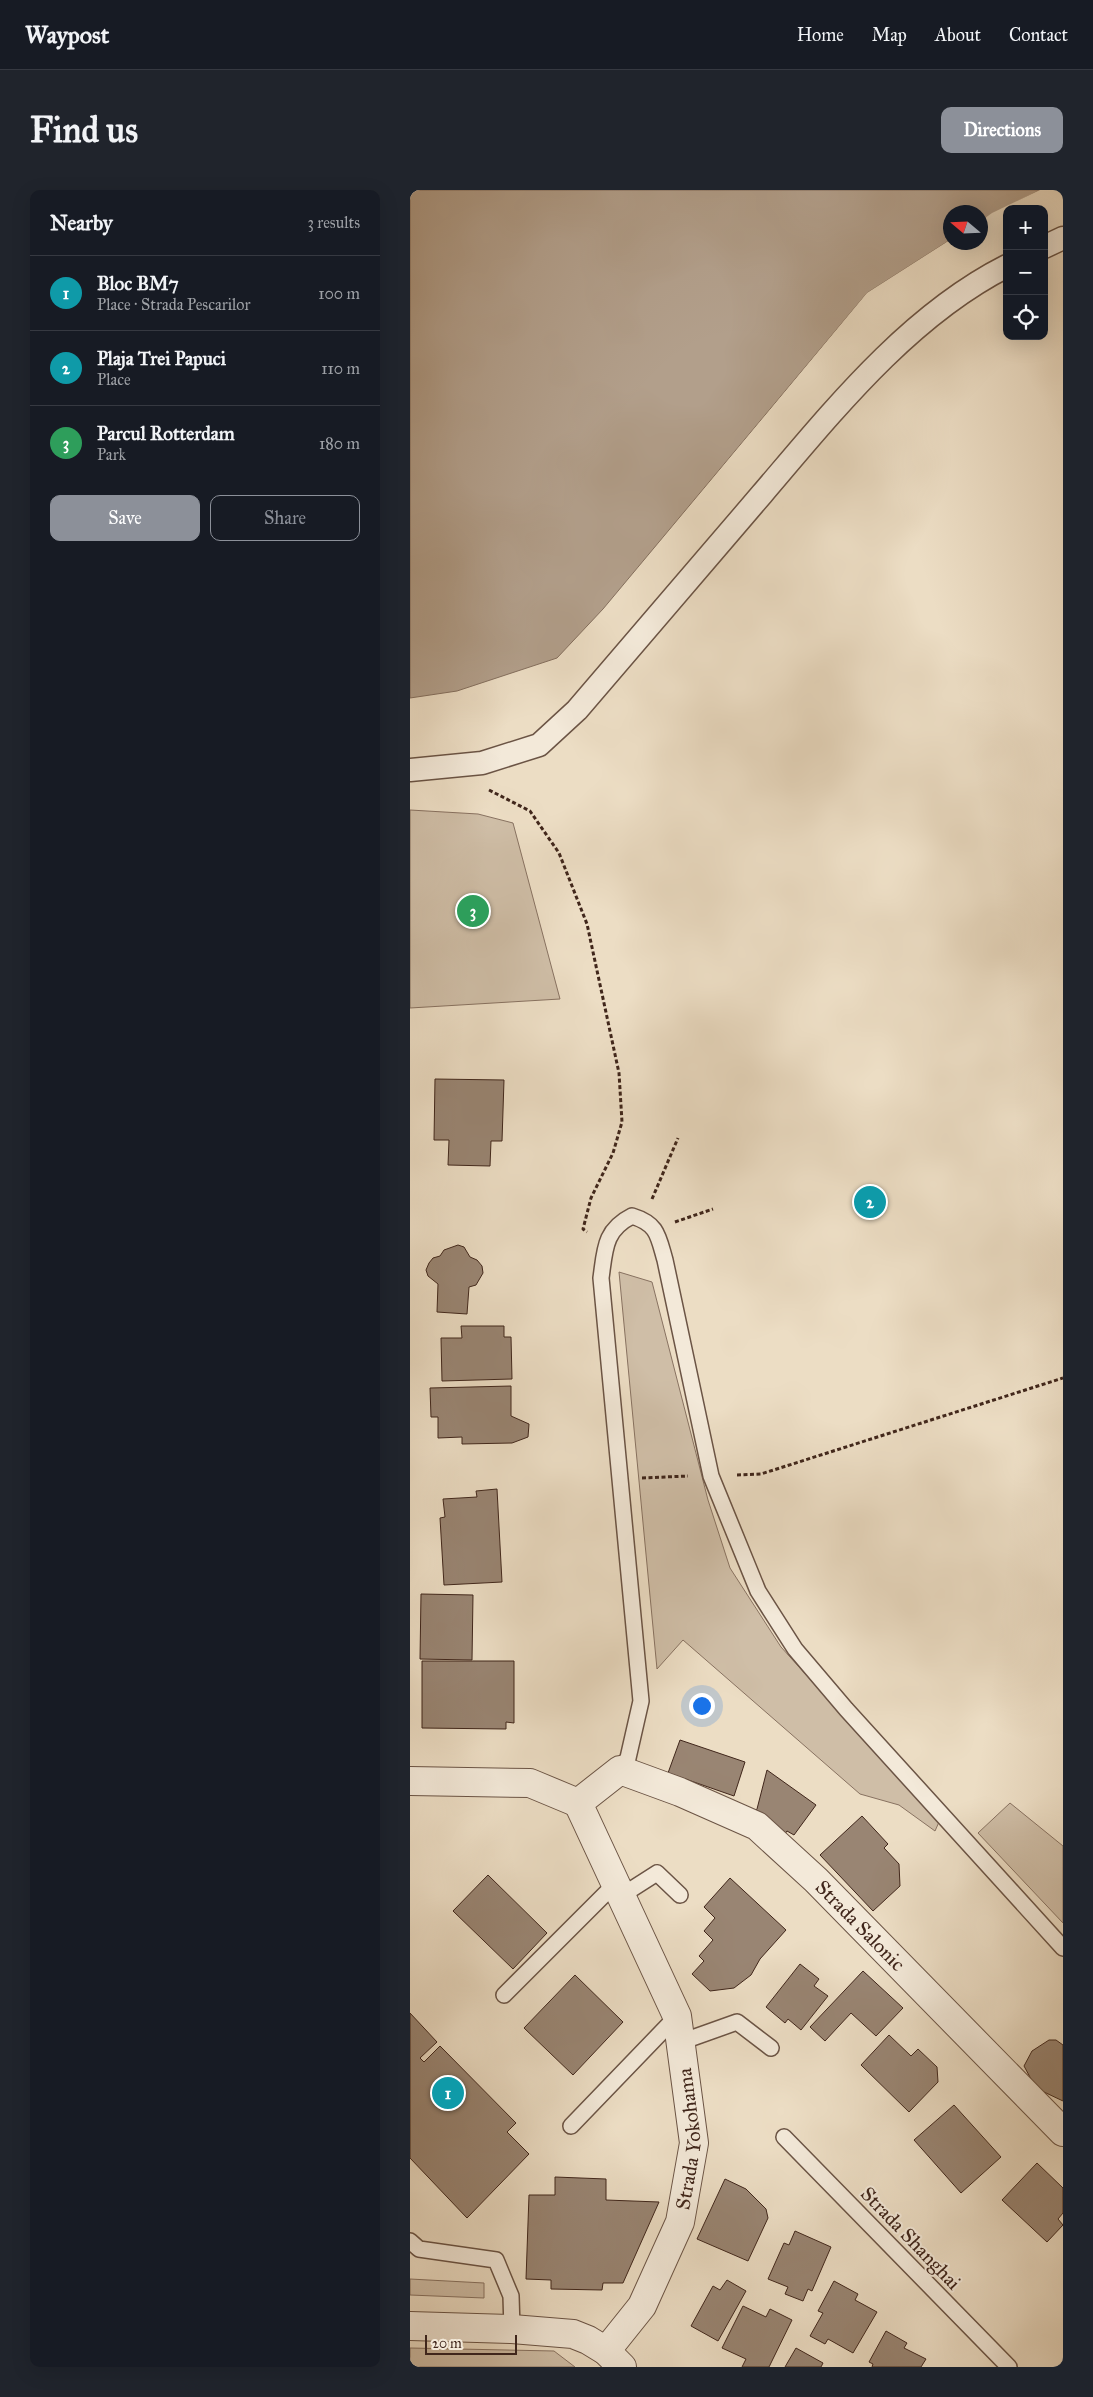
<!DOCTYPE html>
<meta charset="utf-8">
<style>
:root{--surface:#171b24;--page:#20242c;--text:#f1f3f6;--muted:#9ea1a6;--line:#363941;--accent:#8c9099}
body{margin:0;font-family:"IM FELL Great Primer",serif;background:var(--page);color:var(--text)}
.controls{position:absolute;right:15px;top:15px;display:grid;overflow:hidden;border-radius:10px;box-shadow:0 5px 20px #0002}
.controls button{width:45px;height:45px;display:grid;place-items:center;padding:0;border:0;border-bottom:1px solid var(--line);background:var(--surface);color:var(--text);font:25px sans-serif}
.compass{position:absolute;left:533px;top:15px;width:45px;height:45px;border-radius:50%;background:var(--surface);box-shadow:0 5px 20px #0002;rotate:289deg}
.scale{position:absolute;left:15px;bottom:12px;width:92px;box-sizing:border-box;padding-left:5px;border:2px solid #40261b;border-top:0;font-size:14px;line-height:18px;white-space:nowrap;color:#40261b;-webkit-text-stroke:4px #f3e9d9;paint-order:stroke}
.you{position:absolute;left:291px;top:1515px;width:18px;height:18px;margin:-12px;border:4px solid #fff;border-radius:50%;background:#1a73e8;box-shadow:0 0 0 8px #1a73e833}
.badge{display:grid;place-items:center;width:32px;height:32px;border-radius:50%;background:var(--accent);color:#fff;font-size:16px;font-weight:700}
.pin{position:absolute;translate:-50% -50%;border:2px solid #fff;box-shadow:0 1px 5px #0006}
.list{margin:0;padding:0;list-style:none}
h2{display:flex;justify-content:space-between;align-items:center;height:65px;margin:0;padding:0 20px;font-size:21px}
h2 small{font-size:16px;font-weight:400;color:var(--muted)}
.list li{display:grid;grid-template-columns:32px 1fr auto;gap:15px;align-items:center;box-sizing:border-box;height:75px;padding:0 20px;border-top:1px solid var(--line)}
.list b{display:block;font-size:19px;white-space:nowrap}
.list p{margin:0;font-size:16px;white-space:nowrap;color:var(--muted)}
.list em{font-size:16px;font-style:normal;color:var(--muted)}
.actions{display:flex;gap:10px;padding:15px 20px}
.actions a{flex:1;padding:11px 0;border:1px solid var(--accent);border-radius:10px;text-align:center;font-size:18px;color:var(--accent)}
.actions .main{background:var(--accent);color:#fff}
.icon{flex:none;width:28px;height:28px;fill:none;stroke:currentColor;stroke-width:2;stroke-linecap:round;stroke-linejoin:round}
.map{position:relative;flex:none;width:653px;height:2177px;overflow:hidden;border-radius:10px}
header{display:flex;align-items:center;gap:30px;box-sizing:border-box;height:70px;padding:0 25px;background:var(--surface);border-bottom:1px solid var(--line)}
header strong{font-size:24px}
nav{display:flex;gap:28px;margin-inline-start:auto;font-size:18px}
.intro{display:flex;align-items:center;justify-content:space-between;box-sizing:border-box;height:120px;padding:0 30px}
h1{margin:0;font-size:35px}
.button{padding:12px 22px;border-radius:10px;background:var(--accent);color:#fff;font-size:18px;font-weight:700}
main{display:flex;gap:30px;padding:0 30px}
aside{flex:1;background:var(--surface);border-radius:10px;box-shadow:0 5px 20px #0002}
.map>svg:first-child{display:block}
.green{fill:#cfbea7;stroke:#887261}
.water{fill:#b29f8b;stroke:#846f5e}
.pier{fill:#ecddc4}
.building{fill:#998573;stroke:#40261b}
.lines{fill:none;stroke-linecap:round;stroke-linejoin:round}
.service-casing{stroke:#6b5445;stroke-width:18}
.pedestrian-casing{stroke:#6b5445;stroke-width:25}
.minor-casing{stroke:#6b5445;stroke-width:30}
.path{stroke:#40261b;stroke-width:3;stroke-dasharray:4 2.5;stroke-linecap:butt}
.service{stroke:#f3e9d9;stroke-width:15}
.pedestrian{stroke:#f3e9d9;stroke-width:22}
.minor{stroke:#f3e9d9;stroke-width:28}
.labels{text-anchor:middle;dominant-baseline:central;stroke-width:4;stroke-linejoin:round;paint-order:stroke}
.street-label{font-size:20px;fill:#40261b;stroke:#f3e9d9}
</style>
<header>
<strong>Waypost</strong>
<nav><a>Home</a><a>Map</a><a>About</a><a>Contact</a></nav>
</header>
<div class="intro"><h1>Find us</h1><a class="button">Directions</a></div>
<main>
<aside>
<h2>Nearby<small>3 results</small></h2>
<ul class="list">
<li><span class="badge" style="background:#0f9aa8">1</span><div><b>Bloc BM7</b><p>Place · Strada Pescarilor</p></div><em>100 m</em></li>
<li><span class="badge" style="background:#0f9aa8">2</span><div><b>Plaja Trei Papuci</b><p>Place</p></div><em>110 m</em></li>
<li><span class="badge" style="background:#2e9e5b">3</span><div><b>Parcul Rotterdam</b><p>Park</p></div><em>180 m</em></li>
</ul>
<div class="actions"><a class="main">Save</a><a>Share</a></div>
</aside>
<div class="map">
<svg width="653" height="2177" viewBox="0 0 653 2177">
<rect width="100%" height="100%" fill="#ecddc4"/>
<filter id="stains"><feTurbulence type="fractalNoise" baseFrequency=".004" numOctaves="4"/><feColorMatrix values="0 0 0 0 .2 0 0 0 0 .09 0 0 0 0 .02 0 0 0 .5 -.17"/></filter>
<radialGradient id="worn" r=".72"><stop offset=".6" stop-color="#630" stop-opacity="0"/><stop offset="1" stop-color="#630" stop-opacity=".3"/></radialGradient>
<g class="green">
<polygon points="0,620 68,624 103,633 150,809 0,818"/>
<polygon points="209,1082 242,1092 298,1310 320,1378 371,1457 529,1632 525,1641 489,1615 450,1604 273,1450 247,1479"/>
<polygon points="600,1613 653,1656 653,1733 568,1643"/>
<polygon points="0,2089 74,2093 74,2108 0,2105"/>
<polygon points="0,2158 144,2161 165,2177 0,2177"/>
</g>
<polygon class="water" points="0,0 630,0 571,31 570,22 540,22 540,50 457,103 193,419 147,468 47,501 0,508"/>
<g class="pier">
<polygon points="630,0 633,0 570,33 571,31 582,23"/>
<polygon points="540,50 541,52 459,105 182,434 457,103"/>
</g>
<g class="building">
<polygon points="25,889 94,890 92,951 81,951 80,976 38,975 39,950 24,950"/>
<polygon points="48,1055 54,1057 60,1067 67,1070 72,1076 73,1083 66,1095 59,1097 57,1124 27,1122 28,1094 18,1086 16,1080 19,1073 23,1068 30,1066 34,1060"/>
<polygon points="51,1136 94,1136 94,1147 101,1147 102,1189 32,1191 31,1148 52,1148"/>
<polygon points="101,1196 101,1226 119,1234 118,1247 102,1253 52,1254 52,1247 28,1248 28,1227 21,1227 20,1198"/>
<polygon points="87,1299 92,1392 34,1395 30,1328 35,1327 33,1309 67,1307 66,1301"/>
<polygon points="11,1404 63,1405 62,1470 10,1469"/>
<polygon points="12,1471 104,1471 104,1533 96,1532 96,1539 12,1538"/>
<polygon points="270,1550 335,1572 324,1606 258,1583"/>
<polygon points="357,1580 406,1615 384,1645 377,1641 372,1648 341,1626 347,1619"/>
<polygon points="452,1626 478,1654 474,1658 489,1674 490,1696 463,1721 410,1665"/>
<polygon points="78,1685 137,1743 103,1779 43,1721"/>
<polygon points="320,1688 376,1740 350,1769 341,1785 324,1798 300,1801 282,1784 294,1771 289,1766 303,1750 294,1741 305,1728 294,1717"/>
<polygon points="390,1774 409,1789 404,1796 418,1806 391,1840 378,1829 375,1833 356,1817"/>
<polygon points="453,1781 493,1818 466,1846 441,1823 415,1851 400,1837"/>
<polygon points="165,1785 213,1832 163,1885 114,1838"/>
<polygon points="0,1823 27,1852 10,1868 14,1872 30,1856 106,1933 97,1942 119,1964 57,2028 0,1968"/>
<polygon points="479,1845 501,1866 508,1859 527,1877 528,1892 499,1922 451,1875"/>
<polygon points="639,1850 646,1850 653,1855 653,1911 634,1902 621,1889 614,1876 622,1861"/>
<polygon points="544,1915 591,1967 551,2003 504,1950"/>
<polygon points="627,1973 653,1998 653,2023 648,2029 653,2035 637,2052 592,2010"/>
<polygon points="145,1987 196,1989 196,2010 249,2012 213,2093 193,2093 192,2100 141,2099 141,2090 116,2089 119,2005 145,2005"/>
<polygon points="315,1989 336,1999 356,2019 358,2028 338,2071 287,2049"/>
<polygon points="385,2041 421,2057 402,2101 398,2099 393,2111 375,2104 378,2097 358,2089 374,2053 379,2055"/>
<polygon points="317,2090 336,2101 308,2151 281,2136 303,2096 310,2100"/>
<polygon points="424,2091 448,2104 445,2110 467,2122 443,2163 418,2149 415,2154 400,2146 413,2123 408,2121"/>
<polygon points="333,2116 356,2127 360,2119 382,2130 359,2177 332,2177 336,2169 312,2158"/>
<polygon points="476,2141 497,2153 494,2158 516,2169 511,2177 462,2177 463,2174 459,2172"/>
<polygon points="386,2158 413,2173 411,2177 375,2177"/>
</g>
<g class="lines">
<g class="service-casing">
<g id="service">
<path d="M210,1580l8,-12 13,-57 -40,-423c4,-28 3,-48 31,-62 26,8 26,20 33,44l46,216 47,115 37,58 51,60 217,239"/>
<polyline points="211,1706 247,1683 270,1705"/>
<polyline points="94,1805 206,1693"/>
<polyline points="271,1852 327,1832 361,1858"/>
<polyline points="161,1936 267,1826"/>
<polyline points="374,1947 599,2177"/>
<polyline points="0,2051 9,2059 86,2070 101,2106 102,2139"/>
</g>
</g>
<g class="pedestrian-casing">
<g id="pedestrian">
<polyline points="634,57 653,48"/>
<path d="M0,580l72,-7 57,-18 38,-35c62,-72 123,-144 185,-216 70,-82 146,-178 245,-228"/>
</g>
</g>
<g class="minor-casing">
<g id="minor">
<polyline points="0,1591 120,1593 168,1613"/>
<polyline points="0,2136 102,2139 163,2144 178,2150 196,2161 212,2177"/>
<path id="s1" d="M196,2161l36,-45 38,-84 14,-79 -17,-127 -99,-213 42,-33 60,22 77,34 59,54 247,252"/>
</g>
</g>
<g class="path">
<polyline points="79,600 120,621 149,663 177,734 209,883 212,932 203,963 181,1008 173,1039 177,1042"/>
<polyline points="242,1009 268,948"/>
<polyline points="265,1032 303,1019"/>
<polyline points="327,1285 351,1284 653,1188"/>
<polyline points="232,1288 278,1286"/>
</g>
<use href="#service" class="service"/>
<use href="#pedestrian" class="pedestrian"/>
<use href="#minor" class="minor"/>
</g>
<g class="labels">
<g class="street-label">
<text stroke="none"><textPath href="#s1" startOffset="938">Strada Salonic</textPath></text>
<text stroke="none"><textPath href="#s1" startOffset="234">Strada Yokohama</textPath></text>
<text transform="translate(501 2048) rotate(46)">Strada Shanghai</text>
</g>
</g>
<rect width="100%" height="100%" filter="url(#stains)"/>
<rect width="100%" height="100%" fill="url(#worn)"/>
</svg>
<div class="controls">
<button>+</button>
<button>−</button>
<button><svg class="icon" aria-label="locate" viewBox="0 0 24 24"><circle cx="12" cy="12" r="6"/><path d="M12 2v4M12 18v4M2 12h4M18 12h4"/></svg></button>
</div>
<svg class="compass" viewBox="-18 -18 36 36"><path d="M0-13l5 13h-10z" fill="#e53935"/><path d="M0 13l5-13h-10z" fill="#9ea1a6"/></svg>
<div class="scale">20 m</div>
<div class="you"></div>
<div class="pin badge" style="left:38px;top:1903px;background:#0f9aa8">1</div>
<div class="pin badge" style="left:460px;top:1012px;background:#0f9aa8">2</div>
<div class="pin badge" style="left:63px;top:721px;background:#2e9e5b">3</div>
</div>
</main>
